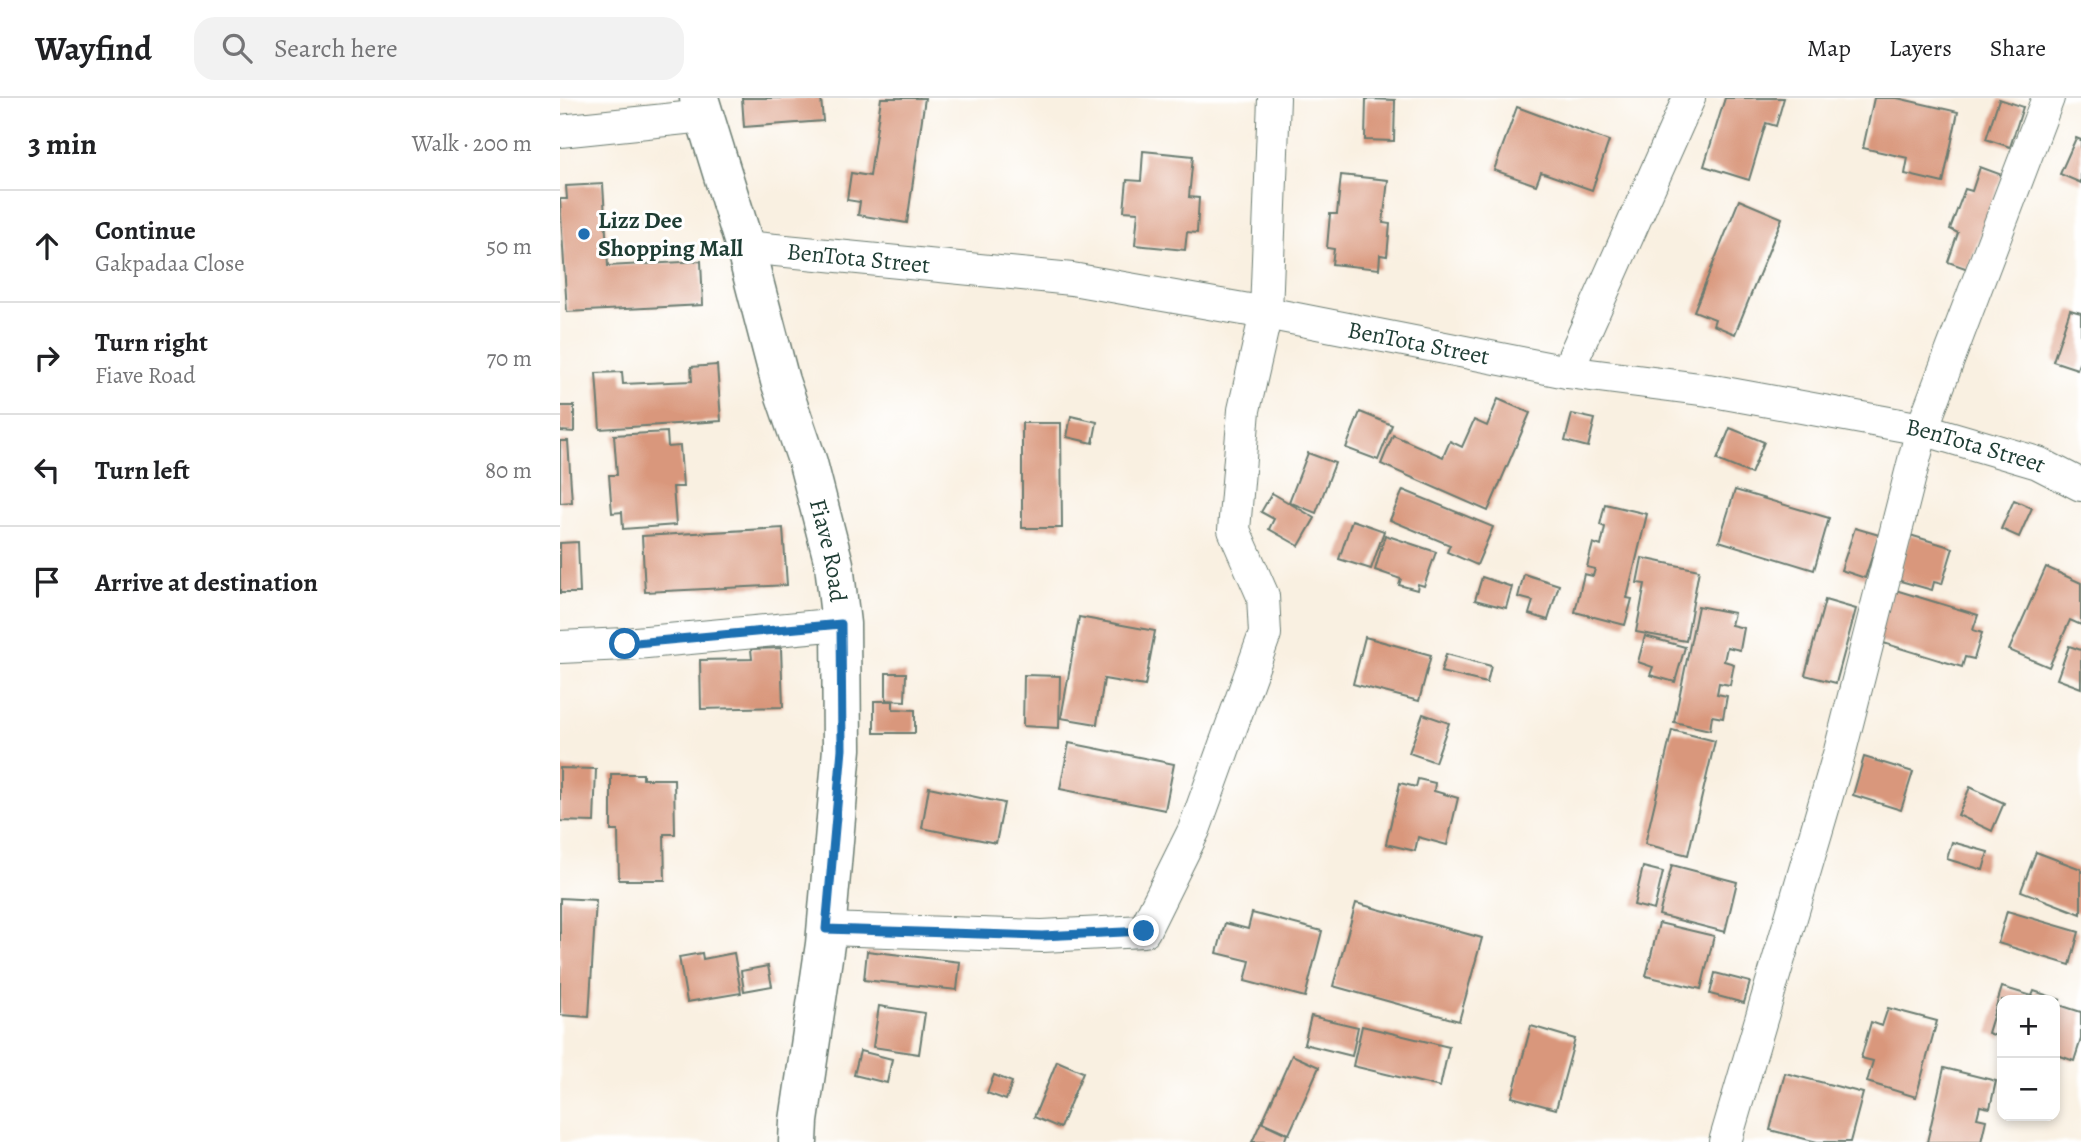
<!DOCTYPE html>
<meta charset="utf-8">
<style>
:root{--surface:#fff;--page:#f2f2f2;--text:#202124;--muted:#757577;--line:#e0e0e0}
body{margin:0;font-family:Alegreya,serif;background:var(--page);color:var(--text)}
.controls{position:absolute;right:21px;bottom:21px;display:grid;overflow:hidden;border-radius:14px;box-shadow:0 4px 10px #0003}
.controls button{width:63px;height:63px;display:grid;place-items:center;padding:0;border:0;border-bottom:2px solid var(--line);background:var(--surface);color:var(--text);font:35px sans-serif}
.stop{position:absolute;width:21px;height:21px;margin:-16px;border:5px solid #1f6fb2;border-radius:50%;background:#fff}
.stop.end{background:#1f6fb2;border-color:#fff;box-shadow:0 2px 7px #0008}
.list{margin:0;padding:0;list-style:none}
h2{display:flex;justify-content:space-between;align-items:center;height:91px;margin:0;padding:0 28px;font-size:30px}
h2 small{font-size:23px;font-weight:400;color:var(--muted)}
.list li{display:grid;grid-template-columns:46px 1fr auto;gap:21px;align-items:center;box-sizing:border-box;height:112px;padding:0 28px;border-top:2px solid var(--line)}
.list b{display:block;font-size:26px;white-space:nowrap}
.list p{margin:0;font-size:23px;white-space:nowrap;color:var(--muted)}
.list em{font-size:23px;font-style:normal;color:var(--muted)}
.icon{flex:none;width:38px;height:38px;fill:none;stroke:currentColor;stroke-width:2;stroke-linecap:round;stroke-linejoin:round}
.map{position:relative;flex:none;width:1521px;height:1044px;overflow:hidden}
header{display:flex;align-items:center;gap:42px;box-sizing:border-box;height:98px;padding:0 35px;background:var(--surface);border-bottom:2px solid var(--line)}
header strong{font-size:33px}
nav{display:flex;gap:38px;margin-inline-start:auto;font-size:24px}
.search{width:490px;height:63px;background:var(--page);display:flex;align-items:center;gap:18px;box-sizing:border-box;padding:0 24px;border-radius:21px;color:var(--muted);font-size:26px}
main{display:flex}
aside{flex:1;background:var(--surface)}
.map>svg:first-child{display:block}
.building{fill:#d9977b}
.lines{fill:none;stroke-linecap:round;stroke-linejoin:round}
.minor-casing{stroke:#6b7c71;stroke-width:34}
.tertiary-casing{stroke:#6b7c71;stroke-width:41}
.minor{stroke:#fff;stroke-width:32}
.tertiary{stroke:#fff;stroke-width:38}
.route{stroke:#1f6fb2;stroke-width:9}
.poi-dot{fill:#1f6fb2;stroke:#fff;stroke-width:2.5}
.labels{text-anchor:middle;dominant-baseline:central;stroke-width:6;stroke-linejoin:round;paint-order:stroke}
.poi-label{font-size:24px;font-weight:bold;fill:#1f3d34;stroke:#fff;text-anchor:start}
.street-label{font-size:24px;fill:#1f3d34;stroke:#fff}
</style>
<header>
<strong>Wayfind</strong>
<div class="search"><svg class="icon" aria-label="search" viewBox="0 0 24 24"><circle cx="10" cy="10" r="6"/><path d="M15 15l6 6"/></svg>Search here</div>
<nav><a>Map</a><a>Layers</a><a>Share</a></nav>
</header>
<main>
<aside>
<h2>3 min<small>Walk · 200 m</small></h2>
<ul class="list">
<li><svg class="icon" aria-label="ahead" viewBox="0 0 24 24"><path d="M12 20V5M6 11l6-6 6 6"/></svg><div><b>Continue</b><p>Gakpadaa Close</p></div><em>50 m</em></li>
<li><svg class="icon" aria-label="right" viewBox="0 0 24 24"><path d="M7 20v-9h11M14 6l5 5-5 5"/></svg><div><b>Turn right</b><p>Fiave Road</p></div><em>70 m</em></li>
<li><svg class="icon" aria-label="left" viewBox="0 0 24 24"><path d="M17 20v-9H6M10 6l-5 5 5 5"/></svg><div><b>Turn left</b></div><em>80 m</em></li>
<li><svg class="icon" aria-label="arrive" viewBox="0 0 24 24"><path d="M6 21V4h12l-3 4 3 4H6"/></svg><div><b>Arrive at destination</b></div></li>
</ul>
</aside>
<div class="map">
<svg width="1521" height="1044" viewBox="0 0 1521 1044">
<rect width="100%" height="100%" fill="#fff"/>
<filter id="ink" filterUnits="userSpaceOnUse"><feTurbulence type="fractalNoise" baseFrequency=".0143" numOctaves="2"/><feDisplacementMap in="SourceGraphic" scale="14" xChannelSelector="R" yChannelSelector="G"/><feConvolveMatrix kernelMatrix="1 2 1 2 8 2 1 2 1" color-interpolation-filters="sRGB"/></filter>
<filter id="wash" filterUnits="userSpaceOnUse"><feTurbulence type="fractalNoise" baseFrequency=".00686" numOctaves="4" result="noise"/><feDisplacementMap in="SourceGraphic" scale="28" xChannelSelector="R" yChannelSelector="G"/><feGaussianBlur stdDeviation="1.57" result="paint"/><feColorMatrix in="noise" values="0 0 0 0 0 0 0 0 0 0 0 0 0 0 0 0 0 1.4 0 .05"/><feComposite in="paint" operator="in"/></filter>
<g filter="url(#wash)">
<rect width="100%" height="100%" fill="#f9f0e1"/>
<g id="blocks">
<g class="building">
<polygon points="182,0 261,0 263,23 184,29"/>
<polygon points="321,0 365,0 347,125 298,117 300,104 287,102 291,75 310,78"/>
<polygon points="1165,0 1224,0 1216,28 1206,25 1189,82 1144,68"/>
<polygon points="1314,0 1337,0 1398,14 1383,85 1345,76 1348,60 1303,50"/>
<polygon points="806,1 835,2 834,43 805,42"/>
<polygon points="1439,1 1463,9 1450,49 1426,41"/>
<polygon points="957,9 1049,43 1032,92 981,74 976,87 934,72"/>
<polygon points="1516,40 1521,42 1521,85 1500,76"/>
<polygon points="583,53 633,58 629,99 639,100 637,135 627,134 625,152 575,147 578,114 564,113 567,82 581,83"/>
<polygon points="1420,69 1442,77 1408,171 1388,164 1398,135 1390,131 1405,91 1412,93"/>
<polygon points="781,77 828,82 823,125 830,126 827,158 820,157 819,171 772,166 774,151 767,150 770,116 777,116"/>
<polygon points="43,86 48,168 141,163 143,207 7,214 0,101 7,101 6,88"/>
<polygon points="1179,102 1222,120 1175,236 1153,227 1155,221 1134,213"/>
<polygon points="1510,212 1521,215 1521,260 1517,271 1493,263"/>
<polygon points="157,267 161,323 40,331 36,275 62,274 63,286 132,283 131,269"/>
<polygon points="938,301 970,315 928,413 821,366 833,337 883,359 890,343 902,349 914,322 927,328"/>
<polygon points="0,308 14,308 14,334 0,333"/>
<polygon points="800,314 832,327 818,362 786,350"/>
<polygon points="1012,316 1035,321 1028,349 1005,343"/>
<polygon points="511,318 537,324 533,345 507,339"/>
<polygon points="462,325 501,325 502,430 462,430"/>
<polygon points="1170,330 1204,344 1191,376 1157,362"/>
<polygon points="107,334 108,349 120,348 123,389 113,389 116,427 63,431 62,414 52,415 49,377 57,377 54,337"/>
<polygon points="0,343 8,343 12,404 0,405"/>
<polygon points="748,355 775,365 756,415 729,404"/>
<polygon points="843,392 933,429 917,467 887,454 890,447 830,422"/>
<polygon points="1175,392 1269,420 1254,472 1159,443"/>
<polygon points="712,395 755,420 739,448 709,431 714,421 701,414"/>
<polygon points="1454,402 1472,410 1459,439 1441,431"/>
<polygon points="1045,406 1087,416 1067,500 1072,501 1065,527 1015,514 1024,476 1033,478 1035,471 1027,469 1033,445 1041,448 1045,429 1040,427"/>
<polygon points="792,422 824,433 811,471 779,461"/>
<polygon points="223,430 227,487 85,494 82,438"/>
<polygon points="1295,430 1319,437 1305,480 1281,472"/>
<polygon points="825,437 876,454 864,488 858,486 857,492 839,487 841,481 815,472"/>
<polygon points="1350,437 1393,450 1382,486 1374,484 1372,492 1337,482"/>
<polygon points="18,444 20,495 0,495 0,445"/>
<polygon points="1082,460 1139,472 1126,543 1076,534 1085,486 1077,485"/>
<polygon points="1486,469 1521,485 1521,527 1510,522 1489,569 1449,552"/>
<polygon points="964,476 999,487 988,522 969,516 973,503 958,499"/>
<polygon points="922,479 952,489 946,510 915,502"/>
<polygon points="1332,491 1418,517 1413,532 1422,535 1414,561 1405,559 1402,569 1317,543"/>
<polygon points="1265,502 1296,511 1276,585 1245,577"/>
<polygon points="1138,508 1174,515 1171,527 1184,530 1180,552 1167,549 1164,563 1174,566 1170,587 1159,585 1157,596 1167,598 1163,620 1152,618 1150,632 1114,624"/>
<polygon points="519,519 595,533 585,588 544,581 537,626 501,620"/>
<polygon points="1085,538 1125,549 1115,584 1090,577 1093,569 1078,564"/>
<polygon points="805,539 871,557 859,603 793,586"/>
<polygon points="1509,548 1521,552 1521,590 1497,581"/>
<polygon points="221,550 223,609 141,611 140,562 192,561 191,551"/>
<polygon points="886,556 931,568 927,585 881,574"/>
<polygon points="326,575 346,575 345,603 326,602"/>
<polygon points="464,577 500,578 499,630 463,628"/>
<polygon points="314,603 333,603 333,611 355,612 355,635 314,635"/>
<polygon points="863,616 889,625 875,664 849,655"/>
<polygon points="1112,632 1155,643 1128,757 1085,746"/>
<polygon points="509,645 614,666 605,712 500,691"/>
<polygon points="1304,659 1353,674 1341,712 1293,697"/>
<polygon points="0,670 36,671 34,724 0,723"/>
<polygon points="51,676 83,676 83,681 114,681 115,736 104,736 105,782 59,782 58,733 51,733"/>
<polygon points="858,681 875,685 874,693 898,700 887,747 858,739 855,753 826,746 840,685 856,689"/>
<polygon points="369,689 444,705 436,745 362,730"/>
<polygon points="1410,689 1444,705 1432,733 1398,717"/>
<polygon points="1392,744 1428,754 1423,772 1387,761"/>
<polygon points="1476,754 1521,771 1521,816 1461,793"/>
<polygon points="1112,767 1177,784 1165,834 1099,817"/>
<polygon points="1083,769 1103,774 1094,812 1074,807"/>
<polygon points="0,800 36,802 29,919 0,917"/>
<polygon points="796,805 922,840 899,923 773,888"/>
<polygon points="1447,813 1519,834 1510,867 1438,845"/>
<polygon points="692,815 762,833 745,899 685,883 690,863 657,855 665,825 688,831"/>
<polygon points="1099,825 1154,838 1141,891 1086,878"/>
<polygon points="307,853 400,864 397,892 304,882"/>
<polygon points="142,855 143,861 174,855 181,895 127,904 119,859"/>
<polygon points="208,868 212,888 184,893 181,873"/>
<polygon points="1155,875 1190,884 1184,905 1150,896"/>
<polygon points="1442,889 1472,898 1474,893 1501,902 1498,902 1496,906 1521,914 1521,941 1514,963 1495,956 1495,902 1442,902 1442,940 1428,935"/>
<polygon points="319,908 365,915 359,956 313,949"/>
<polygon points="1328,910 1377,923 1356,999 1307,984 1313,963 1301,960 1311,924 1322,928"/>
<polygon points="751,918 798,929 792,958 744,946"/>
<polygon points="802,928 889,949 880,989 793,968"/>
<polygon points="971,928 1015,941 996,1011 952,999"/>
<polygon points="300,953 332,961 327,985 294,977"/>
<polygon points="732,957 759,969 729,1036 702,1024"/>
<polygon points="497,963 523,974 500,1030 474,1019"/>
<polygon points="1384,970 1436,983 1430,1010 1420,1008 1417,1020 1426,1022 1421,1044 1367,1044"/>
<polygon points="1225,975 1303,995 1290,1044 1257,1044 1210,1032"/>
<polygon points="434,977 452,984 446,1002 427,995"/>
<polygon points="701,1024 727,1036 724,1044 692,1044"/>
</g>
</g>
</g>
<g filter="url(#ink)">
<use href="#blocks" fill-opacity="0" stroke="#6b7c71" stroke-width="2"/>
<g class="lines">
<g class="minor-casing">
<g id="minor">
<polyline points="0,33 144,18"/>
<path id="s1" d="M185,149l327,32 194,34 301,59 141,18 214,39 116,34 43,22"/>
<polyline points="1007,274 1129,0"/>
<polyline points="0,549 65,546 281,526"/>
<polyline points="266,831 482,838 584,833 634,732 705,536 703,498 674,432 684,312 706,215 714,0"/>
<polyline points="1165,1044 1280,653 1362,331 1488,0"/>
</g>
</g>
<g class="tertiary-casing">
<g id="tertiary">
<path id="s2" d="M139,0l46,149 35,134 28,82 26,101 7,60 1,125 -17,195 -26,177 -1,21"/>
</g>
</g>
<use href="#minor" class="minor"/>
<use href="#tertiary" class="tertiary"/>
</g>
</g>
<g class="lines" filter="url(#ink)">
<polyline class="route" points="65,546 281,526 282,651 266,831 482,838 584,833"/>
</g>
<circle class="poi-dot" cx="24" cy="136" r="7"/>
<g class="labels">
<g class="poi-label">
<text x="38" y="122">Lizz Dee<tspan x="38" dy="28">Shopping Mall</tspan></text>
</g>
<g class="street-label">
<text stroke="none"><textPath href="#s1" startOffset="114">BenTota Street</textPath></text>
<text stroke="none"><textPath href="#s1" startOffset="681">BenTota Street</textPath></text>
<text stroke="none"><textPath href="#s1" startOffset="1248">BenTota Street</textPath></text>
<text stroke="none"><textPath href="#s2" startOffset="471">Fiave Road</textPath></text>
</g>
</g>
</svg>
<div class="controls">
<button>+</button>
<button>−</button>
</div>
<div class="stop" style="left:65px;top:546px"></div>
<div class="stop end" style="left:584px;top:833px"></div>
</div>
</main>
